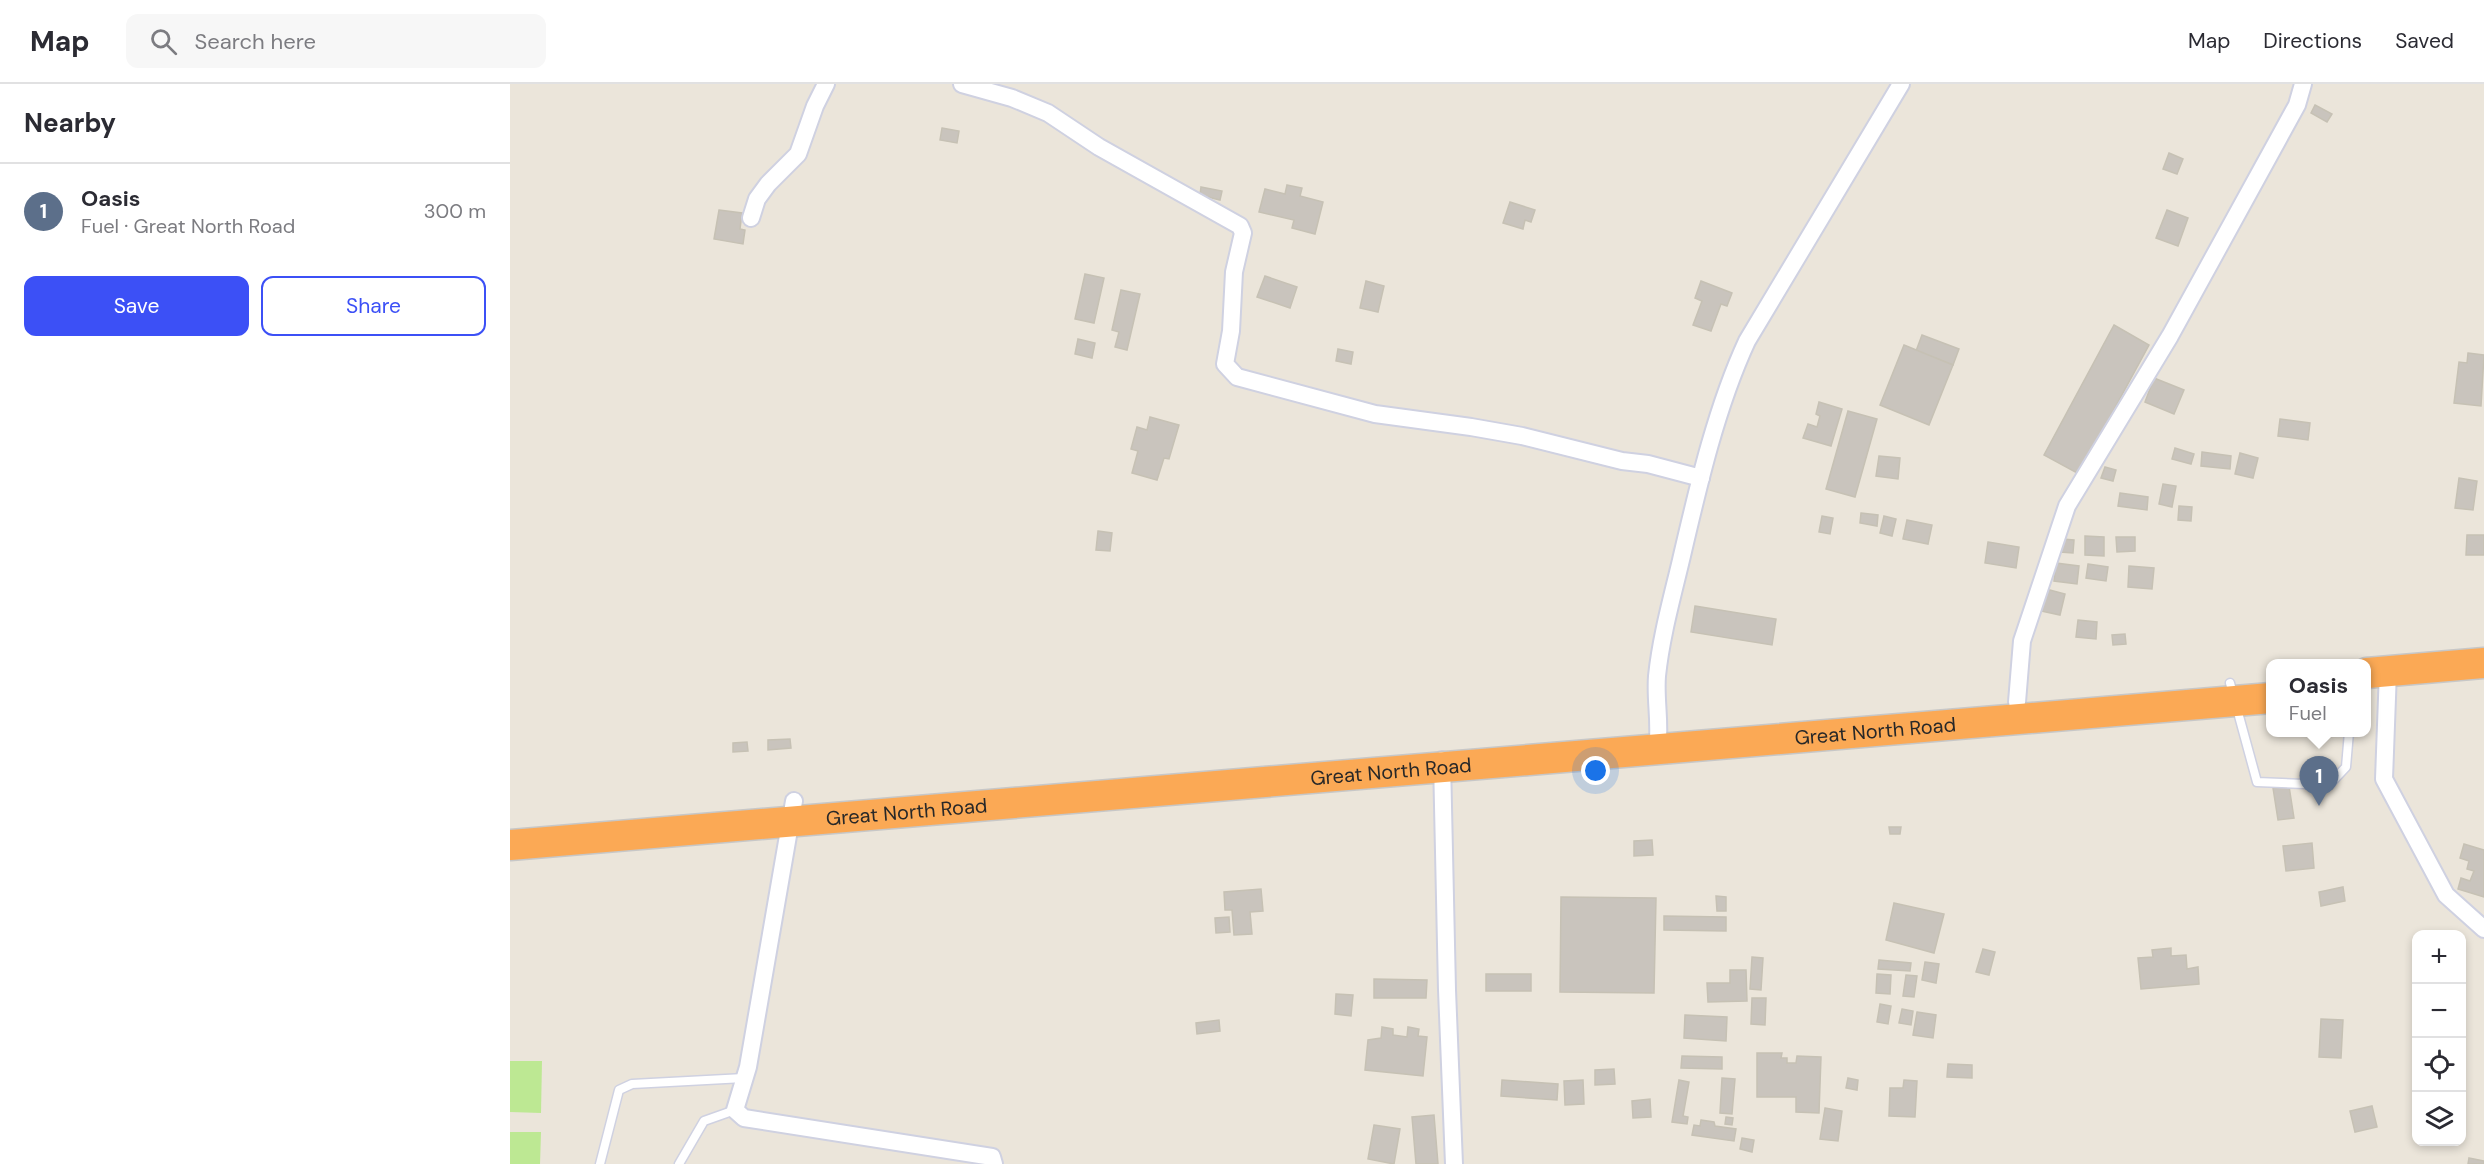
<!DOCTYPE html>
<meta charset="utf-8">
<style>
:root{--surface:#fff;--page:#f7f7f7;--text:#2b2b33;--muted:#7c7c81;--line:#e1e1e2;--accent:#3c50f6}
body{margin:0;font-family:"DM Sans",sans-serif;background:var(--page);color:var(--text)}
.controls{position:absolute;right:18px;bottom:18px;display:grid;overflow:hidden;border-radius:12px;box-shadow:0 3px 9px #0003}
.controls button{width:54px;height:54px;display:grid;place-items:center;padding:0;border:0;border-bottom:2px solid var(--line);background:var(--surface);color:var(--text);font:30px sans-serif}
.you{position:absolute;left:1086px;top:687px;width:21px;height:21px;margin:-15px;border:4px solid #fff;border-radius:50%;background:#1a73e8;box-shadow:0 0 0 9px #1a73e833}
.badge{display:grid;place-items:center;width:39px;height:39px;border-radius:50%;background:var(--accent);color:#fff;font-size:20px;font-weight:700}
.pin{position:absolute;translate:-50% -50px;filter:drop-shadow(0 2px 3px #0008)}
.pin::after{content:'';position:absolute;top:32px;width:21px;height:18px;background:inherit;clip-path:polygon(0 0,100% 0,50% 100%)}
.popup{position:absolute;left:1756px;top:575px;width:105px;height:78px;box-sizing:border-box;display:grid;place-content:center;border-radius:12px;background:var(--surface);filter:drop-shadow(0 2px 4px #0005);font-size:20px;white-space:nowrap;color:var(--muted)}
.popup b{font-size:22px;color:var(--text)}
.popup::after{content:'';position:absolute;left:50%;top:100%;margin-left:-12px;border:12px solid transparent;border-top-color:var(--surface)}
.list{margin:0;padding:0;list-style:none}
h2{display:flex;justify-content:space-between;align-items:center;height:78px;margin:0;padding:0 24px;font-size:26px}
h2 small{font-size:20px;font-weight:400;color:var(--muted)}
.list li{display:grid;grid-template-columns:39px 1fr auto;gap:18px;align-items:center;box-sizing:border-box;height:96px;padding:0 24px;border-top:2px solid var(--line)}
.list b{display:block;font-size:22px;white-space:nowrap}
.list p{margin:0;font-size:20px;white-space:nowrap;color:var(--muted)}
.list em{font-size:20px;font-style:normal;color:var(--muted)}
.actions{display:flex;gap:12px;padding:18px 24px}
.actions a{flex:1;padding:14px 0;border:2px solid var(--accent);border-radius:12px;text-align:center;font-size:21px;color:var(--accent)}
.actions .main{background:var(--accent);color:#fff}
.icon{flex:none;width:33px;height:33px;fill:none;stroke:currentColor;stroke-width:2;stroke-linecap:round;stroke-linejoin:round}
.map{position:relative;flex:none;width:1974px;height:1080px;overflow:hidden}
header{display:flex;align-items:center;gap:36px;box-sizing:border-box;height:84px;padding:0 30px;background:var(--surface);border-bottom:2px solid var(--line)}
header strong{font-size:28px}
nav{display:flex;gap:33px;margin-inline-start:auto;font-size:21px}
.search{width:420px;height:54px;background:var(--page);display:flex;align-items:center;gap:15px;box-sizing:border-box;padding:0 21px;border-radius:12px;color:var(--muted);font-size:22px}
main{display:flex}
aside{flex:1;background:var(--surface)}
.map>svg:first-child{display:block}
.pitch{fill:#bde893}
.building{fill:#c9c4bd;stroke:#c6c1b4;stroke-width:1.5}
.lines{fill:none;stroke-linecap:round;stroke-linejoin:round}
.lane-casing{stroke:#cfd1e1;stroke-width:11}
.street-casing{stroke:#cfd1e1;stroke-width:20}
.highway-casing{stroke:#c7c7c7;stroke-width:33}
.lane{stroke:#fff;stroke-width:8}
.street{stroke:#fff;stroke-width:16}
.highway{stroke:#fba955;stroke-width:30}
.labels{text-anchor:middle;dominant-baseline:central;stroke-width:5;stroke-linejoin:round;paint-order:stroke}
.street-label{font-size:20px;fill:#282828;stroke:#fff}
</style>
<header>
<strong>Map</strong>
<div class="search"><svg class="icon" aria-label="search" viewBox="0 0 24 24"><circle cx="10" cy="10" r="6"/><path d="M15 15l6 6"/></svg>Search here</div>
<nav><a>Map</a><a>Directions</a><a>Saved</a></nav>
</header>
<main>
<aside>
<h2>Nearby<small></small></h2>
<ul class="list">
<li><span class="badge" style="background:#5c6f8a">1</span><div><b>Oasis</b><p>Fuel · Great North Road</p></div><em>300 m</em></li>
</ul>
<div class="actions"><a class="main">Save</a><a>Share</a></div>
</aside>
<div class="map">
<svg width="1974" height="1080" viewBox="0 0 1974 1080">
<rect width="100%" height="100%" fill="#ebe5da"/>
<g class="pitch">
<polygon points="0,977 32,977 31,1029 0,1028"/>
<polygon points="0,1048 31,1048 30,1080 0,1080"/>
</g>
<g class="building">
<polygon points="1805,21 1822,30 1817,38 1801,29"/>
<polygon points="432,44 449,47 447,59 430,56"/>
<polygon points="1659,69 1673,75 1667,90 1653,85"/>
<polygon points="777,101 792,104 790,112 813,118 805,150 782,144 784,136 749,128 755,105 775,110"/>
<polygon points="691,103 712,107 710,116 690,111"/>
<polygon points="1000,118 1025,126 1021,138 1015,136 1013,145 993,139"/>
<polygon points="209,126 232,129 230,145 235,146 233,160 204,155"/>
<polygon points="1657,126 1678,134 1668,162 1646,154"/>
<polygon points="575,190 594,194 584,239 565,235"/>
<polygon points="755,192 787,203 780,224 747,213"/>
<polygon points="856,197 874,202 868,228 850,224"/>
<polygon points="1191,197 1222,209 1217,222 1211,220 1201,247 1183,241 1192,217 1185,214"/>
<polygon points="611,206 630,210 617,266 605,263 609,248 602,246"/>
<polygon points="1604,241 1639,261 1569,390 1534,371"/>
<polygon points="1412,251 1449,265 1443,281 1406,267"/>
<polygon points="568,255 585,259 582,274 565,270"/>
<polygon points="1394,261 1443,281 1419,341 1370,321"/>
<polygon points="828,265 843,268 841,280 826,277"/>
<polygon points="1958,269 1974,271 1971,322 1944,319 1949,278 1957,279"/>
<polygon points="1644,294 1674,306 1664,330 1635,318"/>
<polygon points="1309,318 1332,325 1321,362 1293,354 1298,340 1307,343 1310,332 1306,330"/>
<polygon points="1338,327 1367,335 1345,413 1316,405"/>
<polygon points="640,333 669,341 659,375 654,374 647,396 622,389 628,367 621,365 627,343 637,346"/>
<polygon points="1770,335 1800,339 1798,356 1768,352"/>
<polygon points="1665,364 1684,370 1681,380 1662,375"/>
<polygon points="1692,368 1721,372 1720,385 1691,382"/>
<polygon points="1730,369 1748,374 1743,394 1725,390"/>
<polygon points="1369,372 1390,374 1388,395 1366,392"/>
<polygon points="1595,383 1606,386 1603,397 1591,394"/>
<polygon points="1949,394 1967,397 1963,426 1945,424"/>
<polygon points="1653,400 1666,402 1662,423 1649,420"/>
<polygon points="1610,409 1638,413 1637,426 1608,422"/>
<polygon points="1669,422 1682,423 1681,437 1668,436"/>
<polygon points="1351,429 1368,431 1367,442 1350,439"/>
<polygon points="1312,432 1323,434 1320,450 1309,448"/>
<polygon points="1374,432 1386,435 1382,452 1370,449"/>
<polygon points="1397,436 1422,441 1418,460 1393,455"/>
<polygon points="588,447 602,449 600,467 586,466"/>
<polygon points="1957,451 1974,451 1974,471 1956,471"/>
<polygon points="1575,452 1594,453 1594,472 1575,471"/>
<polygon points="1606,453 1625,453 1625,467 1607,468"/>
<polygon points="1552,455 1564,456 1563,469 1550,468"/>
<polygon points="1478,458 1509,463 1506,484 1475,479"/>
<polygon points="1546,479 1569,482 1567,500 1544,497"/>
<polygon points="1578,480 1598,483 1596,497 1576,494"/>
<polygon points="1619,482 1644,484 1642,505 1618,503"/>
<polygon points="1536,505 1555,510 1550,531 1531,527"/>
<polygon points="1185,522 1266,535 1262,561 1181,548"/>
<polygon points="1568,536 1587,538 1586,555 1566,553"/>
<polygon points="1615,550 1616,560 1603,561 1602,551"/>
<polygon points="280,655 281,664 258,666 258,656"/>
<polygon points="237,658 238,667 223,668 223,659"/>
<polygon points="1779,702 1784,734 1768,736 1763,704"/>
<polygon points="1379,743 1391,743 1390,750 1380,750"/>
<polygon points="1142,756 1143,771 1124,772 1124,757"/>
<polygon points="1802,759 1804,784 1776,787 1773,762"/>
<polygon points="1954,760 1974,766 1974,813 1948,805 1951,794 1960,797 1964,787 1957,785 1959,777 1950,774"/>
<polygon points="1833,803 1835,817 1811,822 1809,808"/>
<polygon points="751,805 753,827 740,828 742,850 724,851 722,826 715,826 714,808"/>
<polygon points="1206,812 1216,813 1216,827 1207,827"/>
<polygon points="1051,813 1146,814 1144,909 1050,908"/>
<polygon points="1384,819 1434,830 1424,869 1376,856"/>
<polygon points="1154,832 1216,833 1216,847 1154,846"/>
<polygon points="719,833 720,848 706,849 705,834"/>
<polygon points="1661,864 1661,872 1676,871 1677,885 1688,883 1689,900 1631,905 1628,874 1643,873 1642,866"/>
<polygon points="1473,865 1485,868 1479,891 1466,888"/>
<polygon points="1242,873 1253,874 1251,906 1240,905"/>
<polygon points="1369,876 1401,879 1400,887 1368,885"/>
<polygon points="1415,878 1429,880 1426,899 1412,896"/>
<polygon points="1220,886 1236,886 1237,917 1198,918 1197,899 1220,899"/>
<rect x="976" y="890" width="45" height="17"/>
<polygon points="1367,890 1381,891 1380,910 1366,909"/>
<polygon points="1396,891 1407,892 1404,913 1393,912"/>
<polygon points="864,895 917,896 916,914 864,914"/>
<polygon points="826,910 843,911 841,932 825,930"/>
<polygon points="1242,914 1256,914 1255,941 1241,940"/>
<polygon points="1370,920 1381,922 1378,940 1367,938"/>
<polygon points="1392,925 1403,927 1401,941 1389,939"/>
<polygon points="1407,928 1426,931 1423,954 1403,951"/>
<polygon points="1175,931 1217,933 1216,957 1174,954"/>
<polygon points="1811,935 1833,936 1831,974 1809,973"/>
<polygon points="709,936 710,947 687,950 686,939"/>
<polygon points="872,943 883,945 883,951 897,953 898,943 909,945 908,952 917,953 913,992 855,986 858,956 871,954"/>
<polygon points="1247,969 1272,969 1271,974 1277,974 1277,979 1286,979 1287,972 1311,973 1309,1029 1286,1028 1286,1013 1247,1013"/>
<polygon points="1172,972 1212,973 1212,985 1171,984"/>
<polygon points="1438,980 1462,981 1462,994 1437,993"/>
<polygon points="1104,985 1105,1000 1085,1001 1085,986"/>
<polygon points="1212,994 1225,995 1222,1030 1210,1029"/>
<polygon points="1338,994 1348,996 1347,1006 1336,1004"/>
<polygon points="992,996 1048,1000 1047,1016 991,1012"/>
<polygon points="1073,996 1074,1020 1055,1021 1054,997"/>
<polygon points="1169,996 1179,998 1173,1032 1178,1033 1177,1040 1162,1038"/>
<polygon points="1394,996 1407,997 1405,1033 1379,1032 1380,1004 1393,1004"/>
<polygon points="1140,1015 1141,1033 1123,1034 1122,1017"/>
<polygon points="1862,1022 1867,1043 1845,1048 1840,1027"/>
<polygon points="1315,1024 1332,1027 1328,1057 1310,1055"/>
<polygon points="924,1031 928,1080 906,1080 902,1033"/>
<polygon points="1216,1033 1223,1034 1222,1041 1215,1040"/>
<polygon points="1191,1036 1204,1038 1205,1042 1226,1045 1224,1057 1182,1051 1184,1041 1190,1042"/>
<polygon points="864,1041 890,1045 884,1080 858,1075"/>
<polygon points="1232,1054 1244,1056 1242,1068 1230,1065"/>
<polygon points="1959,1074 1974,1077 1974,1080 1958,1080"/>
</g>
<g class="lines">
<g class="lane-casing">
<g id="lane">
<polyline points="1720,599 1747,698 1819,701 1836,683 1839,648"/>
<polyline points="90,1080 109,1006 122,1000 234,994"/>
<polyline points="169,1080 194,1037 225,1026"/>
</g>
</g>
<g class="street-casing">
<g id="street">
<polyline points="452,0 502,14 538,29 589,63 730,142 733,149 724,188 721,247 715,280 727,293 865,330 961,343 1012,352 1112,377 1138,380 1191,394"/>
<polyline points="241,134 247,115 258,100 288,70 305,22 316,0"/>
<polyline points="1878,587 1874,695 1936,811 1974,845"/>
<polyline points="1507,618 1512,557 1557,422 1660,252 1787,21 1793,0"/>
<path d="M1147,665c4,-24 -2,-48 0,-73 4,-39 15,-78 24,-116 17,-73 35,-152 66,-219l154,-257"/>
<polyline points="932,676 937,906 944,1080"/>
<polyline points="284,717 238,983 225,1026 234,1034 482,1073 484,1080"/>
</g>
</g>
<g class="highway-casing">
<g id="highway">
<polyline points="1857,589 1974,579"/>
<path id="s1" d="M0,761l1761,-147"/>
</g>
</g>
<use href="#lane" class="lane"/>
<use href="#street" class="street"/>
<use href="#highway" class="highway"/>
</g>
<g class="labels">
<g class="street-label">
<text stroke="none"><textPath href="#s1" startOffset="1370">Great North Road</textPath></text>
<text stroke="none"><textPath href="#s1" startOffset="884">Great North Road</textPath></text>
<text stroke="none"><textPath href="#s1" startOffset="398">Great North Road</textPath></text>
</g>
</g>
</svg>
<div class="controls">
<button>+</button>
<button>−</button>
<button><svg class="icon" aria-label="locate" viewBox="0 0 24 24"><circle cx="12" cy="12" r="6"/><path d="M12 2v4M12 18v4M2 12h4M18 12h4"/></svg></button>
<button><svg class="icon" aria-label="layers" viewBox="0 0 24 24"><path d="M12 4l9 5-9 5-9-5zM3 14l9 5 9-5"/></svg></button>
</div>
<div class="you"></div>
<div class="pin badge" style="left:1809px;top:722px;background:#5c6f8a">1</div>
<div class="popup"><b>Oasis</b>Fuel</div>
</div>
</main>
